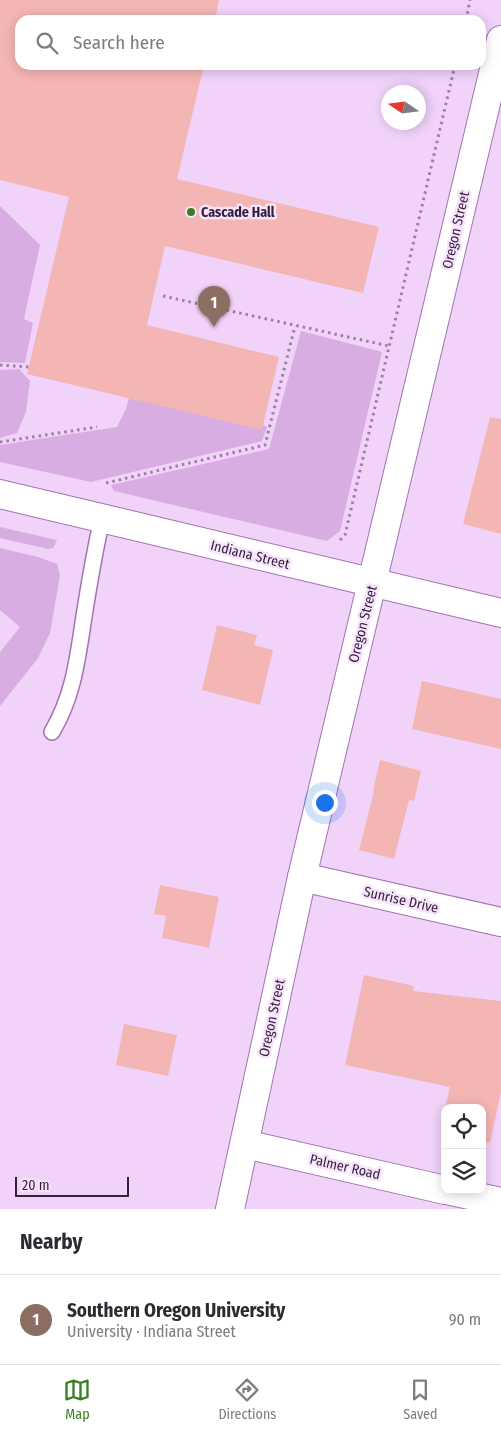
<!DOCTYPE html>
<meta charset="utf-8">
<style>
:root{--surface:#fff;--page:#f2f2f3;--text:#2b2b33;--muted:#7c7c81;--line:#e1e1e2;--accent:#377e22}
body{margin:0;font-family:"Fira Sans Condensed",sans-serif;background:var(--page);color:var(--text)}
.controls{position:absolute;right:15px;bottom:15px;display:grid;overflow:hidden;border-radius:10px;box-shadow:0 2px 12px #0003}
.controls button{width:45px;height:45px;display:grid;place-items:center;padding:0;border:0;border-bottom:1px solid var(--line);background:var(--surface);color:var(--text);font:25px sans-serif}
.compass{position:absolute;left:381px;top:85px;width:45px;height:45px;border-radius:50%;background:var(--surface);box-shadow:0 2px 12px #0003;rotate:283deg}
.scale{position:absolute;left:15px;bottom:12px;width:114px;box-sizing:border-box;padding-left:5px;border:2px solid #331f38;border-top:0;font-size:14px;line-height:18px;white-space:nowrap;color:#331f38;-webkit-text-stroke:4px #f8e3fd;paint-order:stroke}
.you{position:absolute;left:324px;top:802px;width:18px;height:18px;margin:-12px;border:4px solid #fff;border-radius:50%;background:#1a73e8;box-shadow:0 0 0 8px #1a73e833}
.badge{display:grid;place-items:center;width:32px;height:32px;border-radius:50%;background:var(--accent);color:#fff;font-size:16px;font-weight:700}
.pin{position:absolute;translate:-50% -41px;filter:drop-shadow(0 1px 2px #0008)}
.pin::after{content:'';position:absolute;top:26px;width:18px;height:15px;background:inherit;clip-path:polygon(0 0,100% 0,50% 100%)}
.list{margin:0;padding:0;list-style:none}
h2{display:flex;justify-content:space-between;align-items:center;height:65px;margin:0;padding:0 20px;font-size:21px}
h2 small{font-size:16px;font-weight:400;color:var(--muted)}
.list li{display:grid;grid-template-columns:32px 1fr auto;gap:15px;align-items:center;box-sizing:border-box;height:90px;padding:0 20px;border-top:1px solid var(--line)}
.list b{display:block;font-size:19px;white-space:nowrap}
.list p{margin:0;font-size:16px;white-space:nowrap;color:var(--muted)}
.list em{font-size:16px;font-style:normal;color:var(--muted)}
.icon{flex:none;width:28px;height:28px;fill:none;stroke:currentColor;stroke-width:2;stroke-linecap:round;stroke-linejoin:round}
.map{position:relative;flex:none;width:501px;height:1209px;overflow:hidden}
.search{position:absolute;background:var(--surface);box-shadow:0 2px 12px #0003;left:15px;right:15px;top:15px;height:55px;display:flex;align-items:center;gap:12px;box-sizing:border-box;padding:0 18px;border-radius:15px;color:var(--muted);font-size:19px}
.sheet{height:155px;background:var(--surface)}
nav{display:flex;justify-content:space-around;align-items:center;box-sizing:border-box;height:70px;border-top:1px solid var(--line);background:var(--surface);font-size:14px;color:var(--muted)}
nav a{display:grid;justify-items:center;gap:2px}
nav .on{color:var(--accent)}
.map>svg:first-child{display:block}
.green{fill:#d7ade2}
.building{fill:#f4b6b5}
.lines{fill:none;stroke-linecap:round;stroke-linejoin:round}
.service-casing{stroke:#a373af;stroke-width:18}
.minor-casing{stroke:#a373af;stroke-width:30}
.path{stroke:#9b81a2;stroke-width:3;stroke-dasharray:2.5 4;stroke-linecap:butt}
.service{stroke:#fff;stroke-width:15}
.minor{stroke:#fff;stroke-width:28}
.poi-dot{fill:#377e22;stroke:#f8e3fd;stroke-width:2}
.labels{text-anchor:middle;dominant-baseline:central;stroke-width:5;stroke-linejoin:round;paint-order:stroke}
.poi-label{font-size:14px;font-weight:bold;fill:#331f38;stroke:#f8e3fd;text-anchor:start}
.street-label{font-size:14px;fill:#331f38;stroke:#f8e3fd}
</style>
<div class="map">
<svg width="501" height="1209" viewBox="0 0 501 1209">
<rect width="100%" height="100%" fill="#f1d2f9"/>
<g class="green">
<polygon points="0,206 40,245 24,319 33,323 25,363 0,362"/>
<polygon points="301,331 382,352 340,531 327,541 114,491 111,485 269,449"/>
<polygon points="19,369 30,381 26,412 17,433 0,438 0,370"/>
<polygon points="129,398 263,425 267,427 262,441 91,482 0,462 0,445 117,427 126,409"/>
<polygon points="0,527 57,540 53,548 48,549 0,538"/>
<polygon points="0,548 38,557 57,564 60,575 50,633 38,658 0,706 0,652 20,627 0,610"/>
</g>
<g class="building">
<polygon points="0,0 219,0 215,20 20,20 20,65 204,65 177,179 379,227 363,293 165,246 147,325 279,357 262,430 27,374 69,197 0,180"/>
<polygon points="490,417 501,419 501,534 463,524"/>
<polygon points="217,625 257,635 254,645 273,650 260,705 202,690"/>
<polygon points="422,681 501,699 501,749 412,729"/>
<polygon points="380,760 421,771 414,801 409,800 394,859 359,850 374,791 373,791"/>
<polygon points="160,885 219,897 209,948 162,938 166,916 154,914"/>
<polygon points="364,975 414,986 413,991 501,1001 501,1092 490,1143 482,1141 482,1108 445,1108 450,1087 345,1065"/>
<polygon points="124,1024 177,1035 168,1076 116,1065"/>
</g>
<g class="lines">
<g class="service-casing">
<path id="service" d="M52,732c23,-39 26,-78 33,-122 5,-31 10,-61 17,-91"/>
</g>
<g class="minor-casing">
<g id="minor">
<polyline points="0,494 501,613"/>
<polyline points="302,877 501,922"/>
<polyline points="245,1144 445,1190"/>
<polyline points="447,1190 501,1202"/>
<polyline points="230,1209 302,877 501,40"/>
</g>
</g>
<g class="path">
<polyline points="466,20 470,0"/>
<polyline points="163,296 389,346"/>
<polyline points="0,365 29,367"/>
<polyline points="0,442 97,427"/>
<polyline points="106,483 265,445 295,326"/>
<polyline points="340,540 345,535 455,65"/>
</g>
<use href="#service" class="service"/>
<use href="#minor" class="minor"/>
</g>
<circle class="poi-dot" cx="191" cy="212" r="5"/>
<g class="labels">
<g class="poi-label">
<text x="201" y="212">Cascade Hall</text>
</g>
<g class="street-label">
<text transform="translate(456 230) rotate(-77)">Oregon Street</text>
<text transform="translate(250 555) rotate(14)">Indiana Street</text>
<text transform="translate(363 624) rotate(-76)">Oregon Street</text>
<text transform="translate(401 900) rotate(13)">Sunrise Drive</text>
<text transform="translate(272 1018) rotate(-78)">Oregon Street</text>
<text transform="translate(345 1167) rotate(13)">Palmer Road</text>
</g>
</g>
</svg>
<div class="controls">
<button><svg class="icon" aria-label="locate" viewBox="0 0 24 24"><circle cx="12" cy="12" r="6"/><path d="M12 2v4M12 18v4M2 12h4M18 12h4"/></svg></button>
<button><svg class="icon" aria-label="layers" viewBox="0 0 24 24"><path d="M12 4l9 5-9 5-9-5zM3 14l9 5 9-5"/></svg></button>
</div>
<svg class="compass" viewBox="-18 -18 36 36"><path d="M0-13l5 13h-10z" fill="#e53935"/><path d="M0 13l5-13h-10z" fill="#7c7c81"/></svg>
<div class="scale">20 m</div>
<div class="you"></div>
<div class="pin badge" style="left:214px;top:327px;background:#8d6e63">1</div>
<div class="search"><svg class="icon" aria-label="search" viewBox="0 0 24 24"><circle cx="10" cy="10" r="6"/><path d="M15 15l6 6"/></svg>Search here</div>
</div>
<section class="sheet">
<h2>Nearby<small></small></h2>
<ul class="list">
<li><span class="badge" style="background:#8d6e63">1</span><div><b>Southern Oregon University</b><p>University · Indiana Street</p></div><em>90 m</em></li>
</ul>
</section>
<nav>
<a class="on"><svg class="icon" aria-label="map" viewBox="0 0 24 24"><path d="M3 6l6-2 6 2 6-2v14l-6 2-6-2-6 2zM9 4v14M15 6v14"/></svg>Map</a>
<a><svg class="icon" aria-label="directions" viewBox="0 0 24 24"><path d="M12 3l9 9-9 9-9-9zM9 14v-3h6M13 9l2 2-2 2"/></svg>Directions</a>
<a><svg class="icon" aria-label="saved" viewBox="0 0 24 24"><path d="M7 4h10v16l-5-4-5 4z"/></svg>Saved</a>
</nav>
